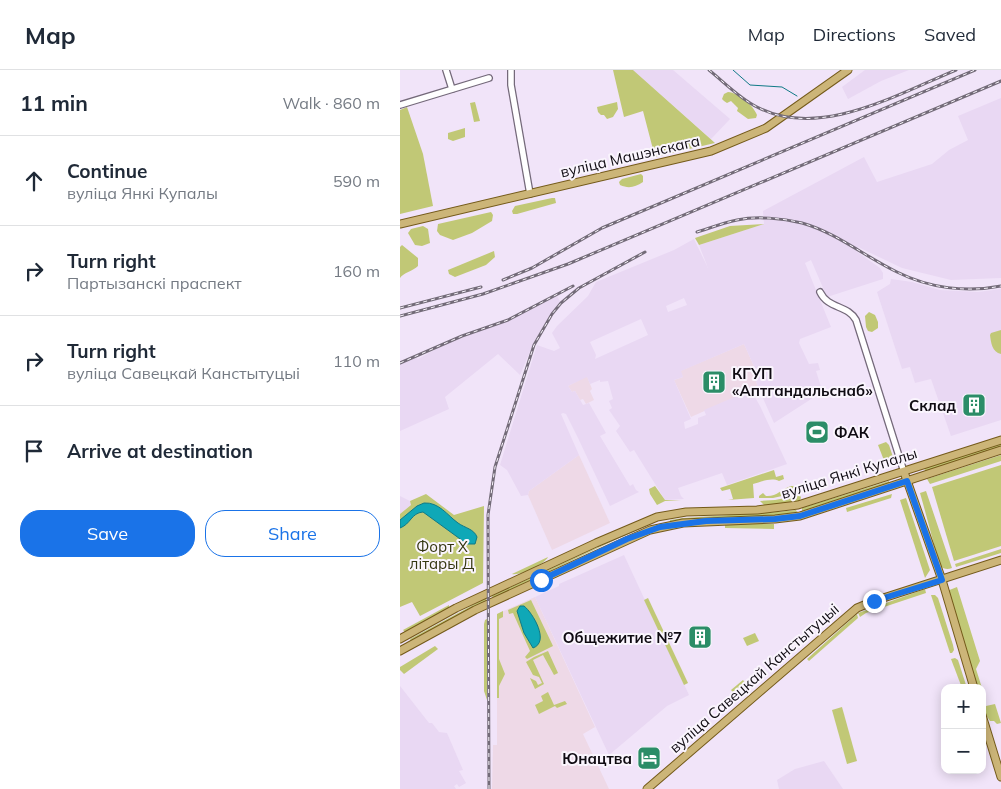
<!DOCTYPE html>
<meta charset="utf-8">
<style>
:root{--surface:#fff;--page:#f2f2f3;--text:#1f2937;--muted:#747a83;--line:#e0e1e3;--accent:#1a73e8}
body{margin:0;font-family:Mulish,sans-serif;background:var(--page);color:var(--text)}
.controls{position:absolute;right:15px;bottom:15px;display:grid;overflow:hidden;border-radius:10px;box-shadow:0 2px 12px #0003}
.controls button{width:45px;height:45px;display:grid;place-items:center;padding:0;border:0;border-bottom:1px solid var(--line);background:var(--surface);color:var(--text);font:25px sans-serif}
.stop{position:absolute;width:15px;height:15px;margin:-11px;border:4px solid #1a73e8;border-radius:50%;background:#fff}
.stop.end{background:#1a73e8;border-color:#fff;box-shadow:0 1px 5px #0008}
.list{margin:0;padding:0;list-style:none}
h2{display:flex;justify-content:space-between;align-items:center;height:65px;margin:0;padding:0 20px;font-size:21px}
h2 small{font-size:16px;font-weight:400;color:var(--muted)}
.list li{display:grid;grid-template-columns:32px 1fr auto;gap:15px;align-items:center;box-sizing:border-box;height:90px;padding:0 20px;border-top:1px solid var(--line)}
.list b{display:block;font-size:19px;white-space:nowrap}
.list p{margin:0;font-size:16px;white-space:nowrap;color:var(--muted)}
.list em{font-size:16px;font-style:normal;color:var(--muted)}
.actions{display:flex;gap:10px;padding:15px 20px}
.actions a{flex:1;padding:11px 0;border:1px solid var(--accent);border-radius:20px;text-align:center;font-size:18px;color:var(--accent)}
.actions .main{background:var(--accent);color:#fff}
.icon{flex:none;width:28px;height:28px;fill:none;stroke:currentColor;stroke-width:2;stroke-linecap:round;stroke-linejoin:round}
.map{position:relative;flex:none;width:601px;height:719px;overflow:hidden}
header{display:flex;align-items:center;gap:30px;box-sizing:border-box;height:70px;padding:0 25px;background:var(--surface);border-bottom:1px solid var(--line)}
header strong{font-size:24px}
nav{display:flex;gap:28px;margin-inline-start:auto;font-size:18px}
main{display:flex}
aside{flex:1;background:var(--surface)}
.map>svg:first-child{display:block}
.commercial{fill:#eed9e7}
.built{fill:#e9d8f3;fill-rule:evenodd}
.green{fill:#c1c876}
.water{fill:#0fa8b7;stroke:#0f7986}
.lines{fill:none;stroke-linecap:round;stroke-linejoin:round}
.stream{stroke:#0f7986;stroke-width:1}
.minor-casing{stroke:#74697a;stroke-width:8}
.major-casing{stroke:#745a1a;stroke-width:9}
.minor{stroke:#fff;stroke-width:5.5}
.major{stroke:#ccb578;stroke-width:7}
.rail-casing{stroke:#736b78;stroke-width:3}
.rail{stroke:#faf5fd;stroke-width:1;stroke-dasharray:4;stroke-linecap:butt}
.route{stroke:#1a73e8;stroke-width:6}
.labels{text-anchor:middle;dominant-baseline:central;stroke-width:4;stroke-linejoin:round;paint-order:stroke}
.street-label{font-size:15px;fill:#0f0b12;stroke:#faf5fd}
.poi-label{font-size:15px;font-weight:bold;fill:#0f0b12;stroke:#faf5fd;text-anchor:end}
.park-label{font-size:15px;fill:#343610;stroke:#faf5fd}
</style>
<header>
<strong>Map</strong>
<nav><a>Map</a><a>Directions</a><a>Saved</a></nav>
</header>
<main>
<aside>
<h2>11 min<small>Walk · 860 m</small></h2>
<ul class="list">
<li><svg class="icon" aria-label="ahead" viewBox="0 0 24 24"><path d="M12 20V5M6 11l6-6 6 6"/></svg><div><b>Continue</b><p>вуліца Янкі Купалы</p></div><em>590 m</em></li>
<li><svg class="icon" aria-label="right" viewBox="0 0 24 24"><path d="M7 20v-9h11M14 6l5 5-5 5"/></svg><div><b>Turn right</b><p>Партызанскі праспект</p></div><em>160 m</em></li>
<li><svg class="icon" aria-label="right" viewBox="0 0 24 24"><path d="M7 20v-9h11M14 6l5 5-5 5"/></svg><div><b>Turn right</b><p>вуліца Савецкай Канстытуцыі</p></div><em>110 m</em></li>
<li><svg class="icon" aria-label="arrive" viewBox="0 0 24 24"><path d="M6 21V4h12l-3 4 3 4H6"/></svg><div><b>Arrive at destination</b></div></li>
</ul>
<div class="actions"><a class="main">Save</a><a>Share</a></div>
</aside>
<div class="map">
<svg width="601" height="719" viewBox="0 0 601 719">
<rect width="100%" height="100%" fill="#f1e4f9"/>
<g class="commercial">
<polygon points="344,274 357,303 354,305 358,317 291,347 274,310 283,307 280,301"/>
<polygon points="187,306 192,319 190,321 194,330 186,334 183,329 180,330 175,321 172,322 168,316"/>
<polygon points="179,385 210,453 152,480 128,425 129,421"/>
<polygon points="135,527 195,657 183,664 209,719 92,719 93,675 97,675 97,544"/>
</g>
<g class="built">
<polygon points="233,0 273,0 330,49 311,69"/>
<polygon points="465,0 509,0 481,11 448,29 442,17"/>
<path d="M601,28v180l-50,2 -49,-12 -44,-21 -2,4 24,17 3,5v6l-56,18 -16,-37 -6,3 26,64 -31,12 -1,4 10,21 9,-1 2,7 -4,1 6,19 -4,1 1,3 -45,29 -16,-36 -4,-12 3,-2 -13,-29 -63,27 2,6 -9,3 17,39 -7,3 1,7 13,-5v-6l8,-3 -2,-5 47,-20 9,16 27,58 -60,21 -5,-12 -44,15 3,8 3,3 -19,1 -31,-50 -4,2 -14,-21 4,-5 -11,-16 3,-2 -3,-7 4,-2 -5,-18 -8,1v-2l-10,4 -3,-7 -19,9 4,6 3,-1 8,14 6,-2 17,30 -6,3 30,50 3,-2 3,6 3,2 -29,14 -32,-68 -12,-24 -3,-1 -2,1 18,41 -50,36 -1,4 -7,1 -14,-26 -7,-5 37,-120 17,6 6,-3 -8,-15 5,-7 31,-30 8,-14 78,-32 20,-11 14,29 -9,-23 65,-21 -1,-13 101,-54 13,25 55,-18 17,-14 19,-10 -10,-24zM284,228l3,7 -19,7 -2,-6zM241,249l7,16 -53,24 1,-4 -6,-13z"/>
<polygon points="491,209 512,212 540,220 578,222 601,219 601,350 551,366 531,309 515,313 510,297 502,299 477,222 490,214"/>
<polygon points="157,226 161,233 152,244 135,270 120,305 98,284 45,327 49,339 0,361 0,291 14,285 18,289 49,272 108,251"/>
<polygon points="0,426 10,431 12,434 0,444"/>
<polygon points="224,485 289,625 267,636 209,685 135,527 159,516 159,514"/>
<polygon points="0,616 29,653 32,653 39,662 47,663 63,700 59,701 66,713 59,717 57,714 54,716 56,719 0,719"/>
<polygon points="424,691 443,719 379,719 377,710 395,699"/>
</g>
<g class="green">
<polygon points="213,0 233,0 315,73 255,87 243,41 224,47"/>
<path d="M328,22c11,1 25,13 29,23l-1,3 -8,1 -11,-8 1,-3 -7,-7 -4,2 -3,-2 -2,-2 2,-5z"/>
<polygon points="75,32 80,51 74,52 70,33"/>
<polygon points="217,32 218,39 213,47 207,49 204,45 201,45 198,42 197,37"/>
<polygon points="7,37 23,84 33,136 0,144 0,40"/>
<polygon points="65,58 65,67 53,71 48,69 48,63"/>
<path d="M241,104l2,2v6c-8,5 -14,7 -23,3l-1,-3 3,-3z"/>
<polygon points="152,128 155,128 156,133 117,144 113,144 112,141 115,136"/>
<polygon points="91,142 93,145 92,151 72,163 53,170 40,165 37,161 38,154"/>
<polygon points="364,154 299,175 295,168 330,156"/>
<polygon points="23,156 28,159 30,173 22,176 15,175 8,163 11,159"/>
<path d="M2,175l16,13v8c-5,5 -15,7 -18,12v-31z"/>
<polygon points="94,181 95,187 86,195 55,207 49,204 48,200"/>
<polygon points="469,242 475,245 478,252 478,258 472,262 468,261 466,257 465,246"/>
<path d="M601,260v24c-9,-2 -10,-11 -11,-19l1,-2z"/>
<polygon points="486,372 489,375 494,390 485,393 478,375"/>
<polygon points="601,372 601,376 525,401 524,397"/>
<polygon points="601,385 601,391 530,414 527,409"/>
<polygon points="601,395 601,476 554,491 532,417"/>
<path d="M374,400l2,7 7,-2 1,4 -5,2c-8,-4 -18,1 -26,3l1,14 -26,2 5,-1 -3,-10 -8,2 -2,-3z"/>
<polygon points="489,411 489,413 402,441 402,438"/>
<polygon points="255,416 265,430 281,430 265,431 257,435 250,424 249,419"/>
<path d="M391,416h5l4,6 -27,6h-14v-2l4,-3 3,3c10,1 16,-7 25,-10z"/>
<path d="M526,421l26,77c-5,2 -8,1 -12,-2 -7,-24 -13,-49 -20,-73z"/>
<polygon points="26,424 54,445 84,436 83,513 20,546 12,532 0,537 0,444 11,435 10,431"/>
<polygon points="492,424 491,428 447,442 446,438"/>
<polygon points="400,425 401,428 399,431 380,434 364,435 360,431 375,430"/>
<polygon points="506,428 530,500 525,508 500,430"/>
<path d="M396,440l1,2c-42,9 -85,1 -127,10v-2l13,-2 94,-6z"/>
<polygon points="250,453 251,454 219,468 93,528 92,526"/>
<polygon points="325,454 374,454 374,459 325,458"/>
<polygon points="601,479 601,483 556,497 555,494"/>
<path d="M148,487c-3,7 -28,19 -36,17z"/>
<polygon points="557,517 580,591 576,599 582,618 577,618 547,521"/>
<polygon points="525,519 526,523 466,543 460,547 458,543"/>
<polygon points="531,525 535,525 538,528 553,575 554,580 552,583 550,583"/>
<polygon points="86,528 86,531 11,571 10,569"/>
<polygon points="248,528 288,613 284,615 244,530"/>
<polygon points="131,530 153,576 127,589 125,587 130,581 113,543 109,544 108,540"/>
<polygon points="49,535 49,538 5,562 3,560"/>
<polygon points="103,541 103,547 99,549 99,589 105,604 99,616 99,628 97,628 97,544"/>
<polygon points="457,544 458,548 409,591 407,589"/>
<polygon points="87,549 87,630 84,621 84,554 85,550"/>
<polygon points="355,563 359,571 347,576 343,568"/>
<polygon points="35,576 38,579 4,604 0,600 0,597"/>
<polygon points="148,581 158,603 154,605 143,585 133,590 144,614 135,619 130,608 136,611 138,615 142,613 139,607 133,605 126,592 134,587"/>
<polygon points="555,588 558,590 567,618 562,618 551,589"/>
<polygon points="343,610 349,618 337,627 331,620"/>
<polygon points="148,622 154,635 165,631 167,634 157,638 155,636 139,644 135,635 143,631 141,626"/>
<polygon points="595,634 601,653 597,654 594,651 590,651 586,645 584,639 586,636"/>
<polygon points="442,637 457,691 447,694 432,640"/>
</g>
<g class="water">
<path d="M24,433c15,-1 23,12 34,20 7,5 16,6 19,14l-2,7h-8l-44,-32c-12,1 -12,12 -23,16v-8l17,-14z"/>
<path d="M120,536h4c9,7 26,36 9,42l-9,-15 -7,-22z"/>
</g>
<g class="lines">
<polyline class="stream" points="333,0 350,15 382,17 397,26"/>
<g class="minor-casing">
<g id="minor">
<polyline points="46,0 52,19"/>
<polyline points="111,0 111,15 130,124"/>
<polyline points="0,35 89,8"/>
<path d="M420,222c8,17 28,13 36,28l48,152"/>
</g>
</g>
<g class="major-casing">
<g id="major">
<polyline points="0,154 311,81 366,58 448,0"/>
<polyline points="504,402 542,510 574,618"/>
<polyline points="0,569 56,538 196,473 257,447 286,442 357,440 398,435 601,370"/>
<polyline points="0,581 75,540 250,460 283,453 375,449 400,446 601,380"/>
<polyline points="582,645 601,707"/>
<polyline points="247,719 457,538 474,531 601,490"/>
</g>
</g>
<use href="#minor" class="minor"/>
<use href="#major" class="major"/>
<g class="rail-casing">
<g id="rail">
<path d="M309,0c15,12 30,28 48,37 62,33 141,-13 199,-37"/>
<path d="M297,162c13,-4 26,-9 40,-12 19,-4 45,-2 65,3 35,10 62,33 95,49 32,16 69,21 104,14"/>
<polyline points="103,210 132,198 202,158 575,0"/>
<polyline points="0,238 81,217"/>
<polyline points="0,246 83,224 168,194 601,11"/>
<polyline points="0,293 62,266 108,250 173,216"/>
<polyline points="89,719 88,445 95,397 134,275 152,244 161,233 179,218 245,182"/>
</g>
</g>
<use href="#rail" class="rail"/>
</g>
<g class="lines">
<polyline class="route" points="141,510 227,469 260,457 306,451 375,449 400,446 507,411 542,510 474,531"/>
</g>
<defs>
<g id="building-square" transform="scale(1.25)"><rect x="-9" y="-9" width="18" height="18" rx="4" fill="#2b8d67" stroke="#faf5fd"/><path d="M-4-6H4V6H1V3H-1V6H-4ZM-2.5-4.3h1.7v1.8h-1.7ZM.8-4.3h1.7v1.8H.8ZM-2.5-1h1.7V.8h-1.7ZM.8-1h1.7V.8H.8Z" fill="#fff"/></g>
<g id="stadium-square" transform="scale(1.25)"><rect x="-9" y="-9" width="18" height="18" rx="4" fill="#2b8d67" stroke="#faf5fd"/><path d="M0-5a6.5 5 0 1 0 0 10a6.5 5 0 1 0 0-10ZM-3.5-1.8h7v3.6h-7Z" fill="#fff"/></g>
<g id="hotel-square" transform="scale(1.25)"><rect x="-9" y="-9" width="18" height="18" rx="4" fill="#2b8d67" stroke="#faf5fd"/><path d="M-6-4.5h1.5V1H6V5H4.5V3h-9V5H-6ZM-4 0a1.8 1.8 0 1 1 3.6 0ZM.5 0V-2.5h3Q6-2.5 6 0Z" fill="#fff"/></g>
</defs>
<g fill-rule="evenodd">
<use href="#building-square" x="314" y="312"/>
<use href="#building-square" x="574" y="335"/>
<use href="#stadium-square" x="417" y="362"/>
<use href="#building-square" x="300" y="567"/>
<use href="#hotel-square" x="249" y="688"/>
</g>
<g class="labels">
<g class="street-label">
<text transform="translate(230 86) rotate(-13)">вуліца Машэнскага</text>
<text transform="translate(449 403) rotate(-17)">вуліца Янкі Купалы</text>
<text transform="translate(354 608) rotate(-41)">вуліца Савецкай Канстытуцыі</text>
</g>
<g class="poi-label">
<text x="332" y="303" text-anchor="start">КГУП<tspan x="332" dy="17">«Аптгандальснаб»</tspan></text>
<text x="556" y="335">Склад</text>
<text x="434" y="362" text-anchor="start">ФАК</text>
<text x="282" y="567">Общежитие №7</text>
<text x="232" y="688">Юнацтва</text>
</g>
<g class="park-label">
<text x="42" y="476">Форт X<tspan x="42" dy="17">літары Д</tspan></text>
</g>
</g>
</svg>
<div class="controls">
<button>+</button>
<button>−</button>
</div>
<div class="stop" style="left:141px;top:510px"></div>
<div class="stop end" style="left:474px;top:531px"></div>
</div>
</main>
